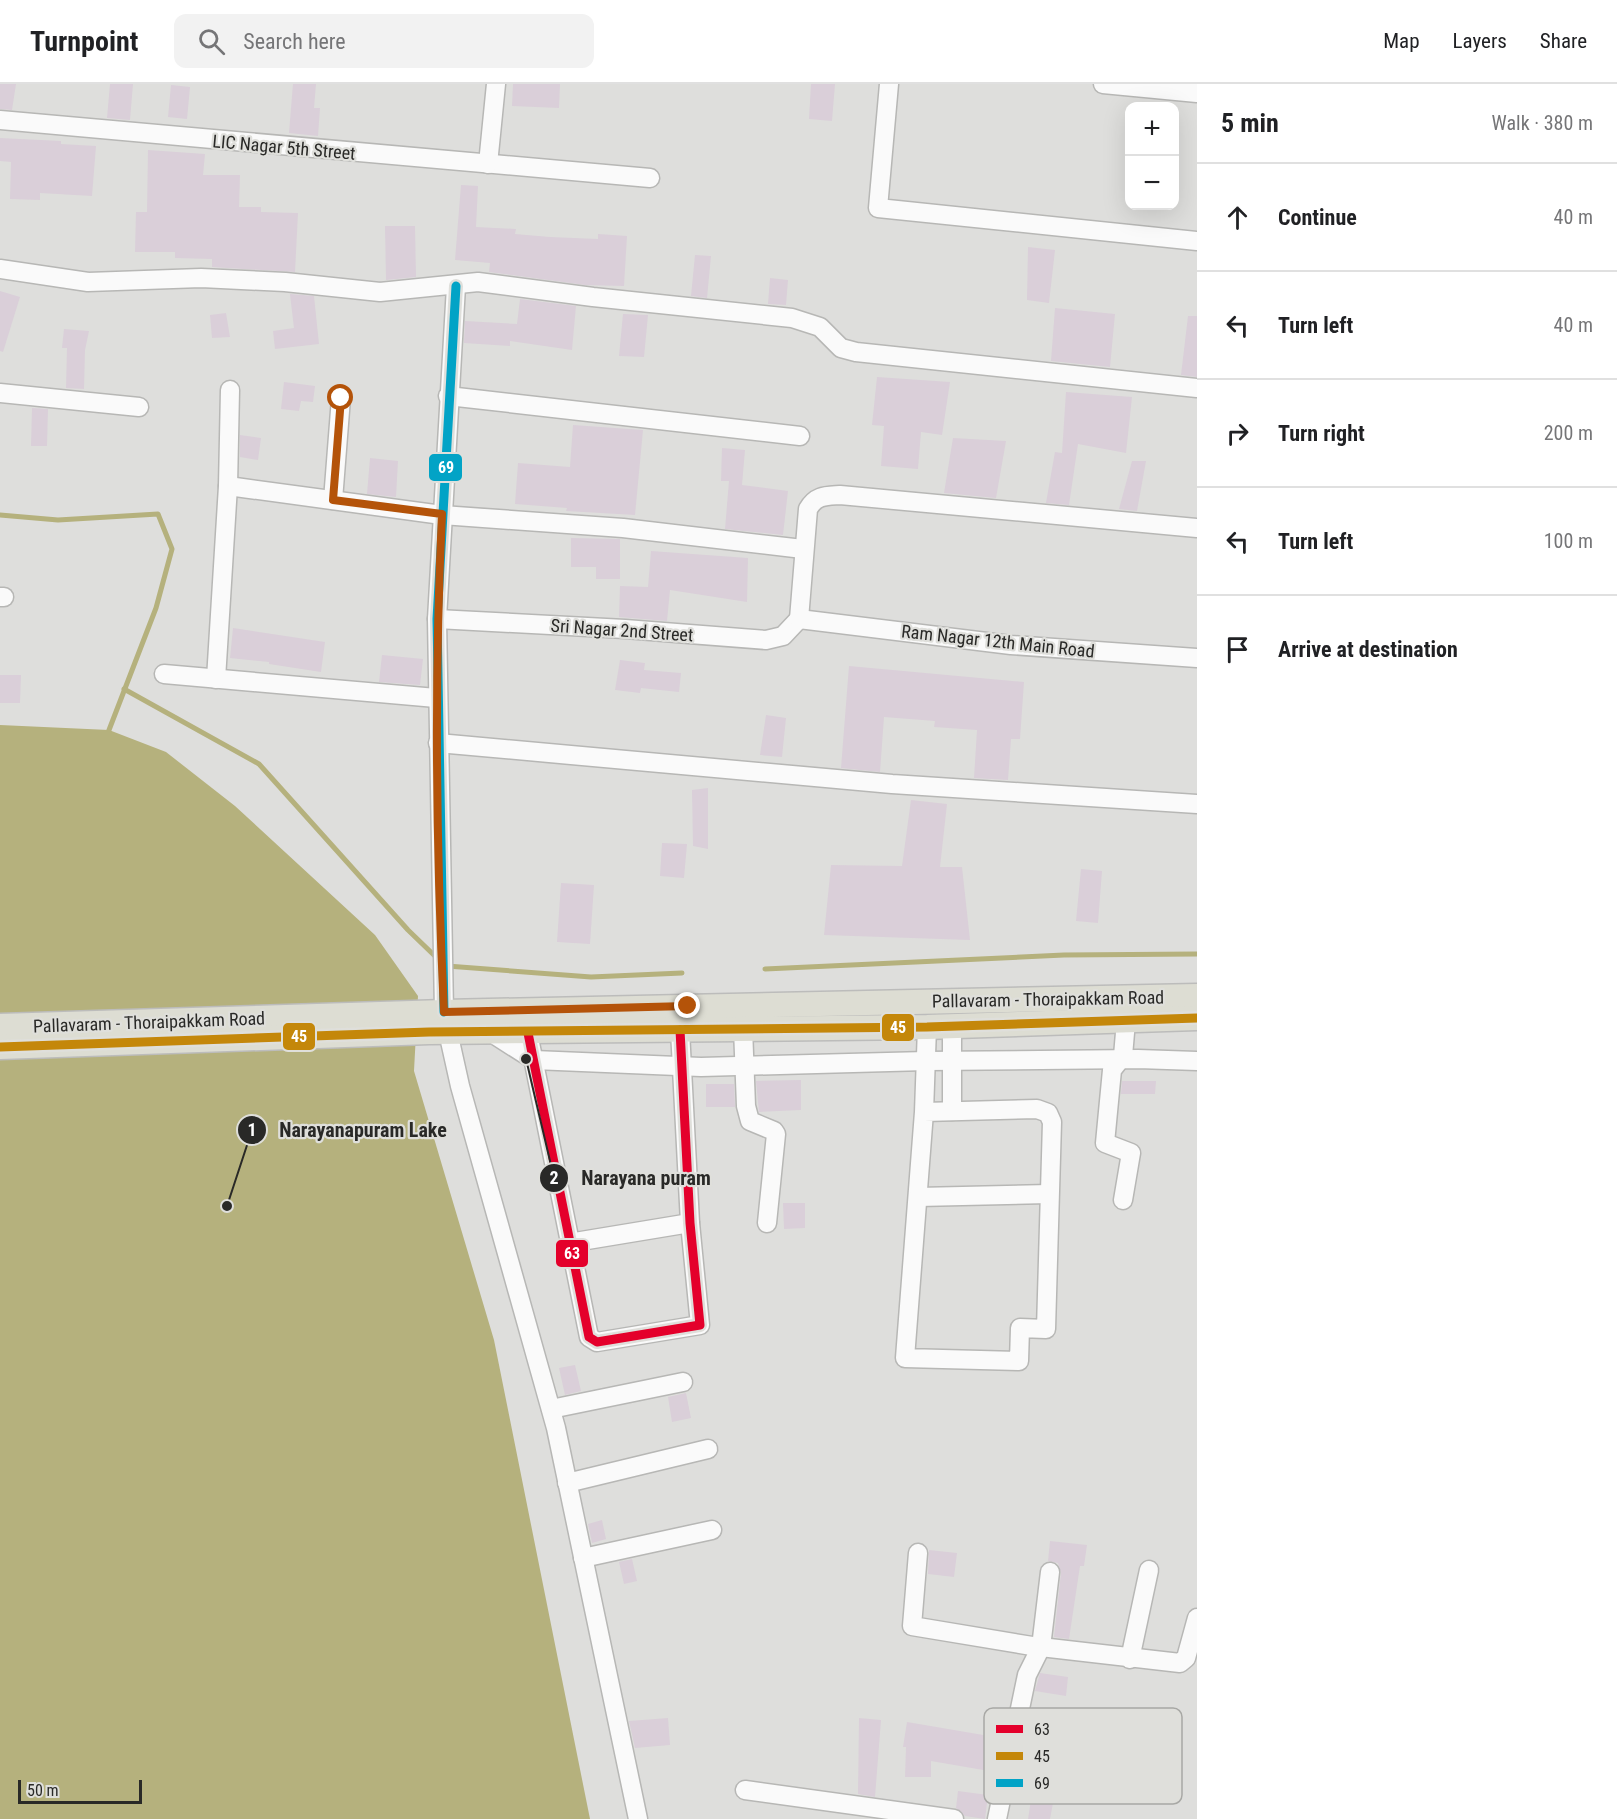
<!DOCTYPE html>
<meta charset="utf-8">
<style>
:root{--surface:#fff;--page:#f2f2f2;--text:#202124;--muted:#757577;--line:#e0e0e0}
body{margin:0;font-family:"Roboto Condensed",sans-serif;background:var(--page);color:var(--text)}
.controls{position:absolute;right:18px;top:18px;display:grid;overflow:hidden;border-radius:12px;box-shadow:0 6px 24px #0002}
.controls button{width:54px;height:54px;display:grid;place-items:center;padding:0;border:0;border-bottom:2px solid var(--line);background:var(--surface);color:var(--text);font:30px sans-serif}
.scale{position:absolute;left:18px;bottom:15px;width:124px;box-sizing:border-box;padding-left:6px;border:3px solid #292927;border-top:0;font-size:16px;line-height:21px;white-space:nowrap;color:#292927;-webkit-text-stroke:4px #dfdfdb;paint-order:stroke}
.stop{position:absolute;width:18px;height:18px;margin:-14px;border:4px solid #b45309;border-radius:50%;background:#fff}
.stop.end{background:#b45309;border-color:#fff;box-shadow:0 2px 6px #0008}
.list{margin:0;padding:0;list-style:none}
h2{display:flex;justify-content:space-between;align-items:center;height:78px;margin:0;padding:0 24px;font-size:26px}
h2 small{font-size:20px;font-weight:400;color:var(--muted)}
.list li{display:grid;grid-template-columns:39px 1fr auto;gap:18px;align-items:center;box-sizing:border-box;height:108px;padding:0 24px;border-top:2px solid var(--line)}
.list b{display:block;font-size:22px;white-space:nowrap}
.list em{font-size:20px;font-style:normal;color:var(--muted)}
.icon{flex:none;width:33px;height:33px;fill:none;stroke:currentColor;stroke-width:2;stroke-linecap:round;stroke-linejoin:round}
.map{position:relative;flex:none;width:1197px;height:1735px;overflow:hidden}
header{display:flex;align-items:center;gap:36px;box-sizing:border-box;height:84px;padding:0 30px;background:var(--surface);border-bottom:2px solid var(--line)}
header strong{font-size:28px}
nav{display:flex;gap:33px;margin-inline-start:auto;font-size:21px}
.search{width:420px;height:54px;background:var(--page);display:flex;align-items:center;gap:15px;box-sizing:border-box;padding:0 21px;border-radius:12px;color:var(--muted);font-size:22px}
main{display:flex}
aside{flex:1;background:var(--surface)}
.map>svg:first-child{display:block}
.water{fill:#b5b17d}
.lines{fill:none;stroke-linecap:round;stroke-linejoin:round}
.stream{stroke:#b5b17d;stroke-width:5}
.building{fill:#dacfd9}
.minor-casing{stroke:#b7b7b5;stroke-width:21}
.major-casing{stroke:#bcbcbb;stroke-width:27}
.minor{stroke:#fafafa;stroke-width:18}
.major{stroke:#ddddd3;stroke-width:24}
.bus-1-casing{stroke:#dfdfdb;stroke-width:14}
.bus-2-casing{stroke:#dfdfdb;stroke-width:14}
.bus-3-casing{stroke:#dfdfdb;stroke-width:14}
.bus-1{stroke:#e4002b;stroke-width:9}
.bus-2{stroke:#c4870a;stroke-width:9}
.bus-3{stroke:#02a3c6;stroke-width:9}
.route{stroke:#b45309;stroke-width:8}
.labels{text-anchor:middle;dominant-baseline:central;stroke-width:4.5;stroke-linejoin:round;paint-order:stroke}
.street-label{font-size:18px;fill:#292927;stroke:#dfdfdb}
.key{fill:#dfdfdb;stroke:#a8a8a5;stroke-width:1.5}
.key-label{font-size:16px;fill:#292927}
.leader{fill:none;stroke:#292927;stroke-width:2}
.callout-dot{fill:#292927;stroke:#dfdfdb;stroke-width:2}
.mark-label{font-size:18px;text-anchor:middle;font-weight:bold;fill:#fff}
.callout-label{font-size:20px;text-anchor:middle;font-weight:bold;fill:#292927;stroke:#dfdfdb;stroke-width:4.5;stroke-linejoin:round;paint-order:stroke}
.line-badge{stroke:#dfdfdb;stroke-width:2}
.badge-label{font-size:16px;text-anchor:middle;font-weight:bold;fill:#fff}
</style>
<header>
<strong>Turnpoint</strong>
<div class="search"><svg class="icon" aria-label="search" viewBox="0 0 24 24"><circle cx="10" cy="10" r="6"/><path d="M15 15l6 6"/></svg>Search here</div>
<nav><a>Map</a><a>Layers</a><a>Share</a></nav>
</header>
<main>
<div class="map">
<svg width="1197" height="1735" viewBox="0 0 1197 1735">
<rect width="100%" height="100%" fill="#dededc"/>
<polygon class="water" points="0,641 109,646 166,668 235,722 375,851 418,912 414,987 494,1256 590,1735 0,1735"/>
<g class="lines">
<g class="stream">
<polyline points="0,431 58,436 158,430 172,465 156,524 109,646"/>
<polyline points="124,605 259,680 408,846 438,875"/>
<polyline points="447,882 591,893 682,889"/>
<polyline points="765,885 1064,871 1197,870"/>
</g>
</g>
<g class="building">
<polygon points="0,0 16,0 12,26 0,25"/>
<polygon points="110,0 133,0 130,36 107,34"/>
<polygon points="293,0 316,0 314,24 320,24 318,52 289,49"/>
<polygon points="513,0 560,0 559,24 512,22"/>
<polygon points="811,0 835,0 832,37 809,35"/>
<polygon points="171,1 190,3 187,35 168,33"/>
<polygon points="0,54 61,57 61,60 96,62 92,112 40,109 40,116 10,115 11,78 0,77"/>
<polygon points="148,66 205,70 203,91 240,91 239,123 261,123 261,128 298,129 295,188 212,183 212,175 175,174 175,168 135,168 136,128 147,128"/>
<polygon points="461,101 478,102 476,143 516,145 515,150 550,153 598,155 598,150 627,152 624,202 585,201 489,188 490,179 455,176"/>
<polygon points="385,142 415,142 416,193 386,196"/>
<polygon points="1028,163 1055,166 1049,219 1027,216"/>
<polygon points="695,171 711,172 707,214 691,212"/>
<polygon points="770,194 788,196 786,221 768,220"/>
<polygon points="0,207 20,213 3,268 0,267"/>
<polygon points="290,210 314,212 319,260 275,265 273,247 294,244"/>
<polygon points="520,215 576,222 572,266 510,257 510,262 464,259 465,237 517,240"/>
<polygon points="1055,224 1115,230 1110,283 1051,277"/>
<polygon points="226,229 230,253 212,254 210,231"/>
<polygon points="623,230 648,231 644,273 619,272"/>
<polygon points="1188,232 1197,232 1197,293 1181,291"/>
<polygon points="64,245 89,247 85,266 84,305 66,304 67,264 62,264"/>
<polygon points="877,293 950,298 942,351 921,348 918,385 881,382 884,342 872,341"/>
<polygon points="284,298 315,302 313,318 301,317 299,327 281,325"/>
<polygon points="1066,308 1132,313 1126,369 1078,360 1069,421 1046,419 1055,368 1062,369"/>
<polygon points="32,324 48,325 47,362 31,362"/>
<polygon points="573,341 643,346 635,431 566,427 567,424 515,420 518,379 570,383"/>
<polygon points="240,351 261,354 258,376 240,373"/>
<polygon points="953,354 1006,357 996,414 944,409"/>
<polygon points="722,364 745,366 742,401 788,407 783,451 725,445 729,397 721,397"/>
<polygon points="370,374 398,377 396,413 367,410"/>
<polygon points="1132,377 1146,377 1137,427 1119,425"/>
<polygon points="571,454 620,455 620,495 596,495 596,483 571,483"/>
<polygon points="651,467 748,474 747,518 670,506 667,537 619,533 620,502 648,503"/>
<polygon points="233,544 325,558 321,588 269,580 269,578 230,574"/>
<polygon points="382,571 423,575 420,601 379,598"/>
<polygon points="620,576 645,579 644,586 681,589 679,608 641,604 640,609 615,606"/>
<polygon points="849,582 1024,598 1020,655 1011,655 1008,696 974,694 977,646 934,643 935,637 884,633 880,688 841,684"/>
<polygon points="0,591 21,591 20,619 0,619"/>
<polygon points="766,631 786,634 782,673 760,671"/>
<polygon points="708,704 708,765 693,762 692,706"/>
<polygon points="911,716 947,720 940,783 962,783 970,856 824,851 831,781 902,782"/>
<polygon points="662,759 687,760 684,794 660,792"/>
<polygon points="1081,785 1102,787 1098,839 1076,837"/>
<polygon points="561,799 594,801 590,860 557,858"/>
<polygon points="801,996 801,1026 759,1028 756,997"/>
<polygon points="1122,997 1156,997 1155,1010 1121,1010"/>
<polygon points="706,1000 734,1000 735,1023 706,1023"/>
<polygon points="783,1119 805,1119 805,1144 784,1145"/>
<polygon points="575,1281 581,1307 565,1311 559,1284"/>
<polygon points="686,1309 691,1334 672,1338 668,1313"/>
<polygon points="602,1436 606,1455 592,1459 588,1440"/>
<polygon points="1050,1457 1087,1461 1084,1482 1080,1482 1069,1555 1054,1553 1061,1489 1058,1479 1048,1477"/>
<polygon points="929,1466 957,1469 954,1493 928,1490"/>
<polygon points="632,1475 637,1497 624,1500 619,1478"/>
<polygon points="1040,1589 1068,1593 1066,1612 1035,1607"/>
<polygon points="668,1634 670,1661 635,1664 629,1637"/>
<polygon points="859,1634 881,1636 875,1713 858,1710"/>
<polygon points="907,1638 995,1653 989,1687 931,1677 931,1693 905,1693 906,1663 903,1663"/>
<polygon points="958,1707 988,1711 985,1735 965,1732 956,1724"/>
<polygon points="1031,1716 1053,1719 1050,1735 1028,1735"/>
</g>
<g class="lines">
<g class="minor-casing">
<g id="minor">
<polyline points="889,0 878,124 1197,157"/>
<polyline points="1103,0 1197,9"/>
<polyline points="0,36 650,94"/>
<polyline points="488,80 496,0"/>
<polyline points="0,185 88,198 201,194 285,198 380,208 478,198 593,213 792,234 820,243 841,264 856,268 1197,304"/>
<polyline points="0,309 139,323"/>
<polyline points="448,312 800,352"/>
<polyline points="228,402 442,431 623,444 803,465"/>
<polyline points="333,416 341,314"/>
<polyline points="0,513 4,513"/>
<polyline points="437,535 625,545 766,556 783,552 799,535"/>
<path d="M799,535l9,-110c8,-14 18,-13 32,-14l357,33"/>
<polyline points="799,535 1011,561 1197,574"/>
<polyline points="164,590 436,614"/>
<polyline points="216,595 228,402 230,306"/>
<polyline points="438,659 892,700 1197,720"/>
<polyline points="444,928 437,535 456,202"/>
<polyline points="743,944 746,1022 750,1037 774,1047 776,1050 767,1139"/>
<polyline points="448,948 460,1002 556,1344 638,1735"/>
<polyline points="490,948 534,976 701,983 926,977 1138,975 1197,977"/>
<polyline points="528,949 589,1253 597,1258 700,1241 690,1139 680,946"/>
<polyline points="952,1027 952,942"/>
<polyline points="924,1028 1037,1025 1048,1029 1052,1038 1046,1245 1020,1244 1019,1277 905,1274 924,1028 927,943"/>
<polyline points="918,1113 1049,1110"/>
<polyline points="1123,1116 1131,1069 1105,1059 1112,986 1123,972 1126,937"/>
<polyline points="569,1159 690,1139"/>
<polyline points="551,1325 683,1298"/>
<polyline points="567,1399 708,1365"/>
<polyline points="918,1469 912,1542 1032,1562 1180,1579 1186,1574 1197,1534"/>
<polyline points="583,1474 712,1446"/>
<polyline points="1130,1575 1149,1486"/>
<polyline points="745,1706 954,1735"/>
<polyline points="997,1735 1027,1591 1041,1563 1050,1488"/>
</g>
</g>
<g class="major-casing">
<g id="major">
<polyline points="0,942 444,928 1197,912"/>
<polyline points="0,963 429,948 927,943 1197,934"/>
</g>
</g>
<use href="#minor" class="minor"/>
<use href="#major" class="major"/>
<g class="bus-1-casing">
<polyline id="bus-1" points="528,949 589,1253 597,1258 700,1241 690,1139 680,946"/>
</g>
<g class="bus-2-casing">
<polyline id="bus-2" points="0,963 429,948 927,943 1197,934"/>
</g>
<g class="bus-3-casing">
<polyline id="bus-3" points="444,928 437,535 456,202"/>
</g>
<use href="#bus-1" class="bus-1"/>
<use href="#bus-2" class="bus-2"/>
<use href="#bus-3" class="bus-3"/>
</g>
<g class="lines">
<path class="route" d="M341,314l-8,102 109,14c-8,166 -6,333 2,498l244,-6"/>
</g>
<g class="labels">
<g class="street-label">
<text transform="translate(284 63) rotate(5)">LIC Nagar 5th Street</text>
<text transform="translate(622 546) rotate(4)">Sri Nagar 2nd Street</text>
<text transform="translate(998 557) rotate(6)">Ram Nagar 12th Main Road</text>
<text transform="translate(1048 915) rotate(-1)">Pallavaram - Thoraipakkam Road</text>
<text transform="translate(149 938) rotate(-2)">Pallavaram - Thoraipakkam Road</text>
</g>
</g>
<rect x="984" y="1624" width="198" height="96" rx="9" class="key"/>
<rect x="996" y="1641" width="27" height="8" fill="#e4002b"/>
<rect x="996" y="1668" width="27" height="8" fill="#c4870a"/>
<rect x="996" y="1695" width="27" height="8" fill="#02a3c6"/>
<g class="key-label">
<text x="1034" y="1651">63</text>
<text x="1034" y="1678">45</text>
<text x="1034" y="1705">69</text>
</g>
<path class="leader" d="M227 1122L252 1046M526 975L554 1094"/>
<g class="callout-dot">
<circle cx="227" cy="1122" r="6"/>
<circle cx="526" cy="975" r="6"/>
<circle cx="252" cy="1046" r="15"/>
<circle cx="554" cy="1094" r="15"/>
</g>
<g class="mark-label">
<text x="252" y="1052">1</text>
<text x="554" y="1100">2</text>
</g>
<g class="callout-label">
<text x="363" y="1053">Narayanapuram Lake</text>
<text x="646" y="1101">Narayana puram</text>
</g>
<g class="line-badge">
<rect x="428" y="369" width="35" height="29" rx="6" fill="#02a3c6"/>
<rect x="881" y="929" width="34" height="29" rx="6" fill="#c4870a"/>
<rect x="282" y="938" width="34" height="29" rx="6" fill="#c4870a"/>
<rect x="555" y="1155" width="34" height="29" rx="6" fill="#e4002b"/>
</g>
<g class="badge-label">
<text x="446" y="389">69</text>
<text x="898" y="949">45</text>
<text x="299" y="958">45</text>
<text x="572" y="1175">63</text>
</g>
</svg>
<div class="controls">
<button>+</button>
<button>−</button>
</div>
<div class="scale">50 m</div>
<div class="stop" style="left:341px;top:314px"></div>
<div class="stop end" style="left:688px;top:922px"></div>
</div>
<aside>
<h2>5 min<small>Walk · 380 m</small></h2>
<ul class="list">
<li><svg class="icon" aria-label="ahead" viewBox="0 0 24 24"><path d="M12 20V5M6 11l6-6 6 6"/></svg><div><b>Continue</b></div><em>40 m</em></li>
<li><svg class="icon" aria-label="left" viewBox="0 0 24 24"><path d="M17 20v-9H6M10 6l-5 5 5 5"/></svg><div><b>Turn left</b></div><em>40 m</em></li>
<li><svg class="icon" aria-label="right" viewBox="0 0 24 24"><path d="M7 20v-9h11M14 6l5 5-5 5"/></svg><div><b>Turn right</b></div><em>200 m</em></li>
<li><svg class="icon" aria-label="left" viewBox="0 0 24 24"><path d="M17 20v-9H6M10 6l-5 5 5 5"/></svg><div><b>Turn left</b></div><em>100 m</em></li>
<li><svg class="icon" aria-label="arrive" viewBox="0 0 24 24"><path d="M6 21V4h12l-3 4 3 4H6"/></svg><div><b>Arrive at destination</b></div></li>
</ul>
</aside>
</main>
